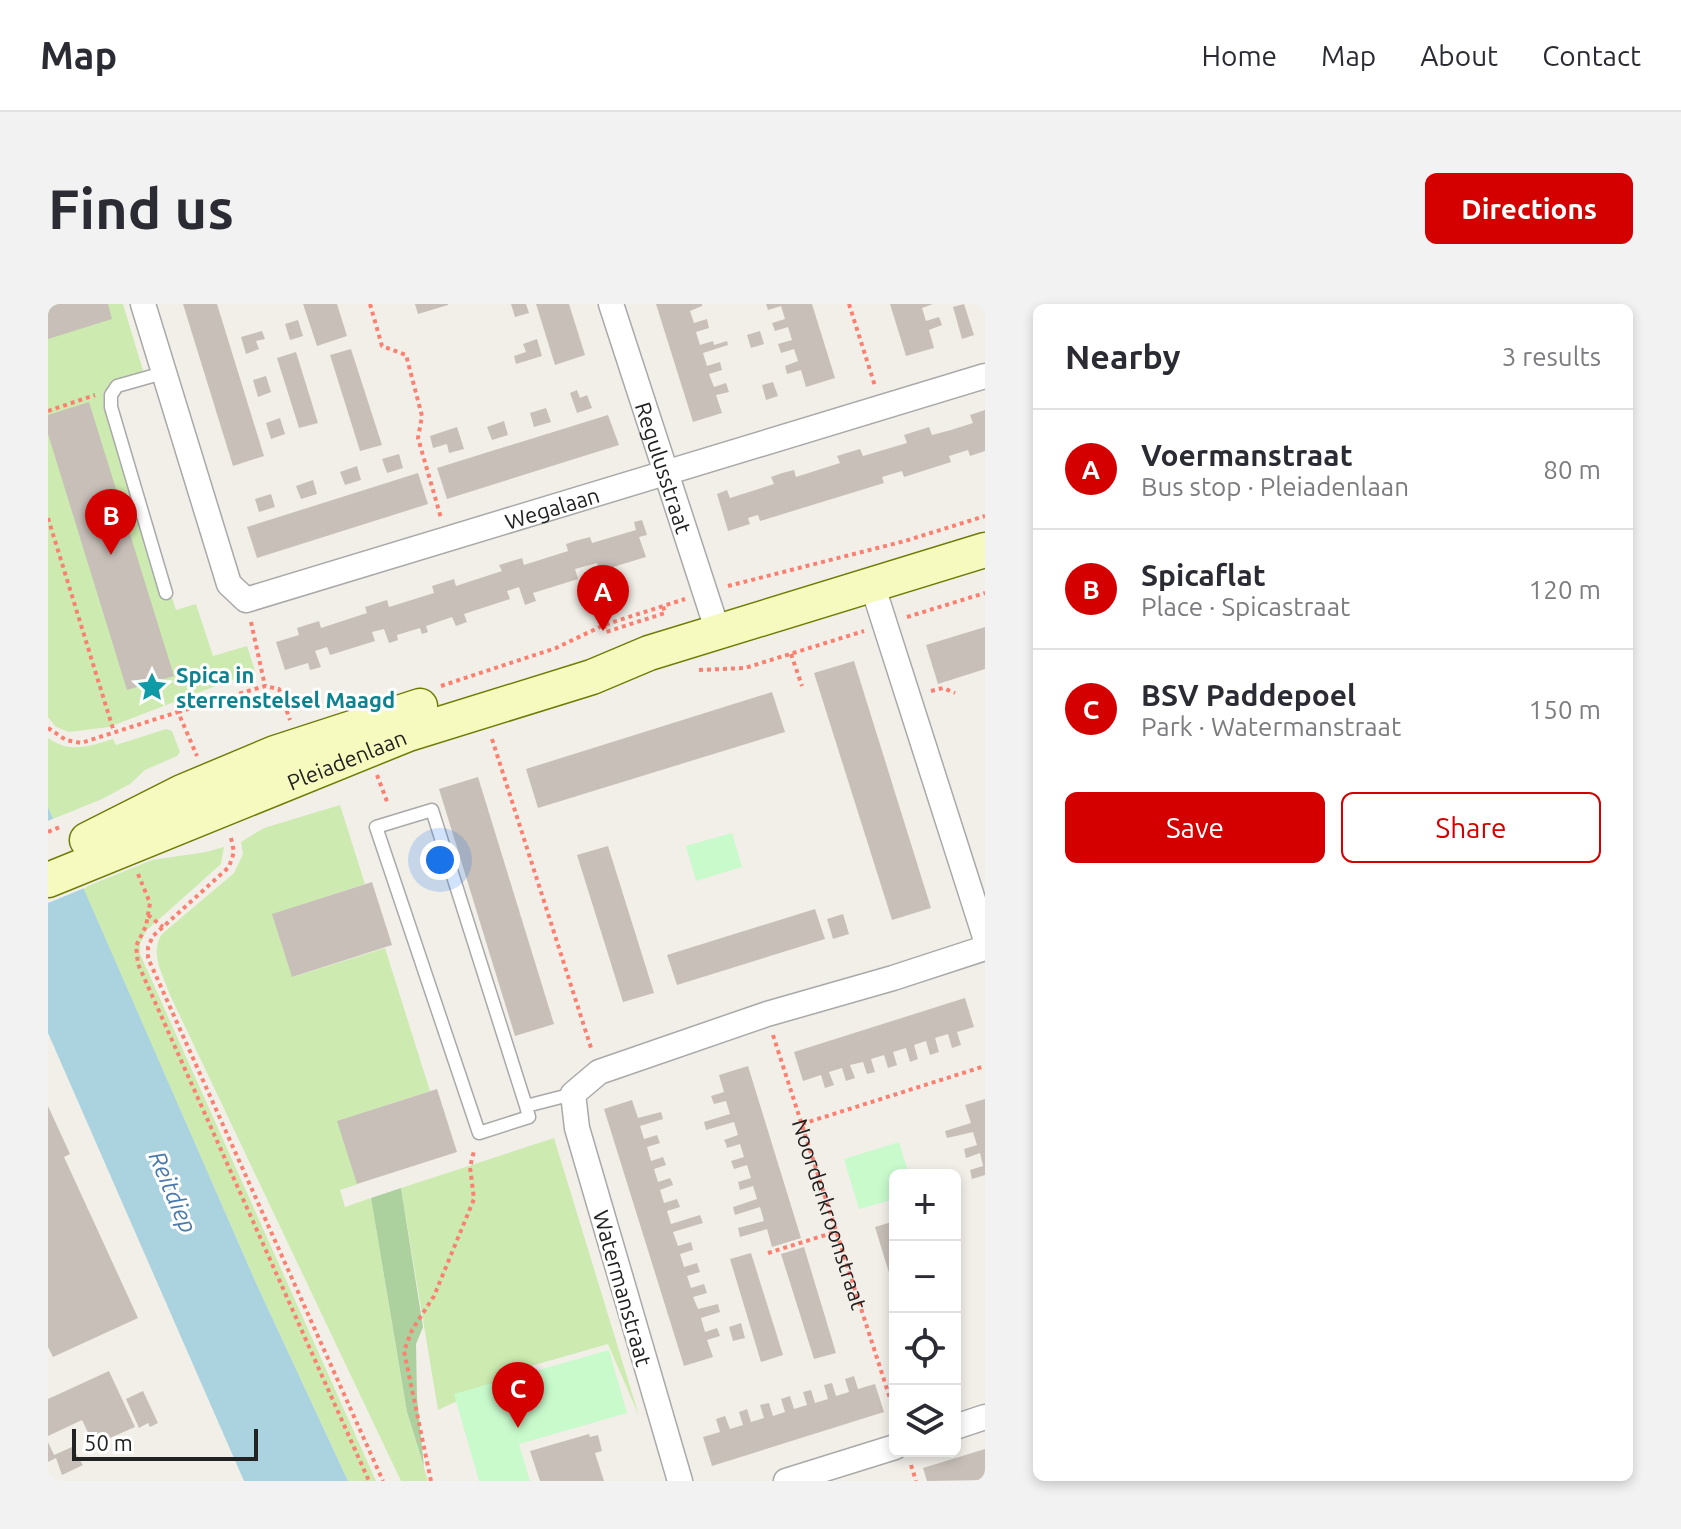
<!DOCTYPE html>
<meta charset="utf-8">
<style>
:root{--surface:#fff;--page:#f2f2f3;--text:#2b2b33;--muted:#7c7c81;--line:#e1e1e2;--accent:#d40000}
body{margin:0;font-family:Ubuntu,sans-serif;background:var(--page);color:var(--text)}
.controls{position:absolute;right:24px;bottom:24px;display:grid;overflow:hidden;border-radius:12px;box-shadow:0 4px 12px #0003}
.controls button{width:72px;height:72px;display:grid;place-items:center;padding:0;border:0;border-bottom:2px solid var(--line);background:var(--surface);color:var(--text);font:40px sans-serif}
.scale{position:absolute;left:24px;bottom:20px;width:186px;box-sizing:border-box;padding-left:8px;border:4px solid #222;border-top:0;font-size:22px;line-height:28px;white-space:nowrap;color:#222;-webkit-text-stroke:6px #fff;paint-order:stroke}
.you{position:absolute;left:392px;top:556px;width:28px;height:28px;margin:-20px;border:6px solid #fff;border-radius:50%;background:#1a73e8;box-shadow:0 0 0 12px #1a73e833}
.badge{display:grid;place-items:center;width:52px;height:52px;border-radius:50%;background:var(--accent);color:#fff;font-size:26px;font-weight:700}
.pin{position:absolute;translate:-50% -66px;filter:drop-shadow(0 2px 4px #0008)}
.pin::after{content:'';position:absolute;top:42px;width:28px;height:24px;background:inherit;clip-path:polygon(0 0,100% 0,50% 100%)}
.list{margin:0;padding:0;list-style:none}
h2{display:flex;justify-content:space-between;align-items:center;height:104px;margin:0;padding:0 32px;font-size:34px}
h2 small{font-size:26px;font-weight:400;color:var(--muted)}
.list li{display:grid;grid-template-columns:52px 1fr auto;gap:24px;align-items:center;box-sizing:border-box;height:120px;padding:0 32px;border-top:2px solid var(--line)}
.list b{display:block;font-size:30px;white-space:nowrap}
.list p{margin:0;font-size:26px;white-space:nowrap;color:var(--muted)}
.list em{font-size:26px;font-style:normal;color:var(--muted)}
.actions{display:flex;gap:16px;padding:24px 32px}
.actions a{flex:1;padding:18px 0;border:2px solid var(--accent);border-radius:12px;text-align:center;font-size:28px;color:var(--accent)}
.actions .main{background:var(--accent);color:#fff}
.icon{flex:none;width:44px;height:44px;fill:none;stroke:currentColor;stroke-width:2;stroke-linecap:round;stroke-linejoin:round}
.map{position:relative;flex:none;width:937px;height:1177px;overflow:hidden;border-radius:12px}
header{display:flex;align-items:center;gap:48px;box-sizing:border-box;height:112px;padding:0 40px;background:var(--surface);border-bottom:2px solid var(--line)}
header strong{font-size:38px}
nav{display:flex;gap:44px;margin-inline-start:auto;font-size:28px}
.intro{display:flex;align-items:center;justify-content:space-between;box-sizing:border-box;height:192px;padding:0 48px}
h1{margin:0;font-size:56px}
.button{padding:20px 36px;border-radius:12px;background:var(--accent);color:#fff;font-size:28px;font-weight:700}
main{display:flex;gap:48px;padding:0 48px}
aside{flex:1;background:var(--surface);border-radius:12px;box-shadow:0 4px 12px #0003}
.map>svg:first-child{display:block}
.grass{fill:#cdebb0}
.forest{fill:#add19e}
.park{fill:#c8facc}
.water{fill:#aad3df}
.pier{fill:#f2efe9}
.building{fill:#c7bfb8}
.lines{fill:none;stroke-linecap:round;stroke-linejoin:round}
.lane-casing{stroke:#a9a9a9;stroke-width:15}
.street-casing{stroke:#a9a9a9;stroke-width:27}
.secondary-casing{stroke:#707d05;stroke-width:37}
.path{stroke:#fa8072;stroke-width:4;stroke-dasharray:4 4;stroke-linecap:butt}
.lane{stroke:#fff;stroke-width:12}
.street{stroke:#fff;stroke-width:24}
.secondary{stroke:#f7fabf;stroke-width:34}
.labels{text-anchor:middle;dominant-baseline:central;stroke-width:6;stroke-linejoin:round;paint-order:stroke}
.street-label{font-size:22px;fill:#222;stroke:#fff}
.culture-label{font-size:22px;font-weight:bold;fill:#0d838f;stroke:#fff;text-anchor:start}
.water-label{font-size:24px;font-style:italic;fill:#4a7aab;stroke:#fff}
</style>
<header>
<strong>Map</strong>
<nav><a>Home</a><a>Map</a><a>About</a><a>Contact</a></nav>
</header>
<div class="intro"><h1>Find us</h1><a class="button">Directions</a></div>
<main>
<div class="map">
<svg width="937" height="1177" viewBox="0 0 937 1177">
<rect width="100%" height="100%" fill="#f2efe9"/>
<g class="grass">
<polygon points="0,0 75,0 97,73 56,87 128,306 148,300 165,352 199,342 207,367 61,423 21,428 8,423 0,413"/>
<path d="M118,425l6,2 8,21 -3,4 -32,14 -15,14 -28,15 -49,20 -5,-12v-69c23,16 41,8 65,1l3,6z"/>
<path d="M292,501l25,79 -92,30 20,63 92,-29 45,143 -92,30 20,63 -18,6 5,17 26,-9 36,214 21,69h-27l-231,-486c-7,-20 -21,-42 -8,-61l72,-61 9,-19 -2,-12 23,-14z"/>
<polygon points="176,543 173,560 98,627 92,640 92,650 328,1177 300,1177 208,979 35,584 104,556 158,548"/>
<polygon points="506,834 591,1112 560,1040 483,1062 390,1106 353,884"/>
</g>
<polygon class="forest" points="353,884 375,1023 368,1040 369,1094 376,1163 359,1108 323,894"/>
<g class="park">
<polygon points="684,529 694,563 648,577 638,542"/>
<polygon points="851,838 861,871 847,871 847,895 811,905 796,855"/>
<polygon points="561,1046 579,1109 471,1140 482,1177 431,1177 406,1090"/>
</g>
<polygon class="water" points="0,503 208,979 300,1177 196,1177 0,729"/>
<polygon class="pier" points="9,513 39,583 0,599 0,517"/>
<g class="building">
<polygon points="0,0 60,0 64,15 0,35"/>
<polygon points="135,0 169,0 216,152 185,162"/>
<polygon points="255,0 289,0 299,32 269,42"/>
<polygon points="367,0 400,0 400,1 370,10"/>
<polygon points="463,0 478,0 481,9 467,13"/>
<polygon points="488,0 521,0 537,51 507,61"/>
<polygon points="608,0 654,0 654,2 642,7 646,19 659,15 661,24 648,28 652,41 665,37 666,41 679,37 680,41 655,49 659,62 672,58 674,66 661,70 666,83 678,79 681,88 668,91 674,109 645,118"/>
<polygon points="718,0 764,0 787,74 758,83 753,66 739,70 737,62 750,57 746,45 733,49 730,40 744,36 740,23 727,27 724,19 737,15 733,2 720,6"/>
<polygon points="842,0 885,0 874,4 878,17 891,13 894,21 881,26 886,44 858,52"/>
<polygon points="916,0 926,31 914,35 905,3"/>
<polygon points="250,16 255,32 242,36 237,20"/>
<polygon points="214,27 217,35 208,37 211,45 198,50 193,33"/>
<polygon points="712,27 716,40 703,44 699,31"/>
<polygon points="489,35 494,52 468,60 466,52 478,48 475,40"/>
<polygon points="303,45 334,141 312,147 282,51"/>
<polygon points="248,48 270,119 251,124 229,54"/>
<polygon points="218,72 223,88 210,93 205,76"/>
<polygon points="725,78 730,92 718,96 714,81"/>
<polygon points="529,86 532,94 539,91 544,104 529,109 522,89"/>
<polygon points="41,98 126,372 79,386 0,130 0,111"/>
<polygon points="498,104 503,118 486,123 482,109"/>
<polygon points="937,106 937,147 922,152 920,146 901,152 903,158 856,173 854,167 834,173 836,179 712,217 710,211 700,214 702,220 680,227 669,190 679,186 682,194 726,180 723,173 734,169 746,166 748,173 792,159 789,152 812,145 815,152 859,139 856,131 881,123 884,131 903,126 925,119 922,111"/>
<polygon points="560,111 571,141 399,195 389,164"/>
<polygon points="232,114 237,130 223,135 218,119"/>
<polygon points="456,117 460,131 444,136 439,123"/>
<polygon points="409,123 416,145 401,149 399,140 385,144 382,132"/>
<polygon points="351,150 355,164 339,169 334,155"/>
<polygon points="309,162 313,176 297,181 292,168"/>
<polygon points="370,169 380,200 209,254 199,223"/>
<polygon points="265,176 269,190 253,195 248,182"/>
<polygon points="223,190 227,203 211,208 207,195"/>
<polygon points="594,216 599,231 591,233 598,253 552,267 549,259 527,265 530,275 485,289 488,297 477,301 471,283 459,287 462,295 416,310 419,318 408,322 404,313 378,322 380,328 374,330 372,324 349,331 350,336 341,339 336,325 324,328 327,337 282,351 279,343 267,347 273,363 262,366 260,359 237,366 228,338 251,331 249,324 271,317 273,324 319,309 317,303 339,296 341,303 386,289 384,282 406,275 408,282 454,267 451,261 474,254 476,261 520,247 518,240 527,237 542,233 544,239 588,226 586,218"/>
<polygon points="937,323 937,365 890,380 878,341"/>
<polygon points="806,357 883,604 844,616 766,369"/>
<polygon points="724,388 737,428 490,504 478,465"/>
<polygon points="430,473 506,720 467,732 391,485"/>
<polygon points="560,542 606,689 575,698 529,551"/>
<polygon points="324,578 344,641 244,673 224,610"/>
<polygon points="767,605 777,635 629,681 619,651"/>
<polygon points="795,610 801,630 785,635 779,615"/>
<polygon points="917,694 926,723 909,728 913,741 904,744 900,730 887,734 891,748 882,751 878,737 866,741 870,755 862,758 858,744 845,748 849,761 840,764 836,751 823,755 827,768 819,770 815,758 802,761 807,774 798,777 794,764 781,768 786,781 777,784 773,771 755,777 746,748"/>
<polygon points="700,762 753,934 724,943 719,925 692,933 690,924 716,917 712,903 687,911 685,903 709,895 705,882 692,886 690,878 703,874 699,861 686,865 683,857 696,853 692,840 679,844 678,840 676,836 690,831 686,818 658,826 656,818 682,810 678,797 666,800 663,792 676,788 671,771"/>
<polygon points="389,785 409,848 309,880 289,817"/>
<polygon points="937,795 937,871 924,875 922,866 935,862 932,849 918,854 916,845 929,841 925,828 899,834 897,827 923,819 917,801"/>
<polygon points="584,796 590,814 613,808 615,815 592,822 596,835 609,831 612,839 599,843 603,857 615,853 618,861 606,865 610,878 622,874 624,878 625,881 612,886 616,899 629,895 632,903 619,907 623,920 652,911 655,919 625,928 630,942 643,938 645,946 632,950 636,963 649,959 652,968 639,972 643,984 656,980 659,989 645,993 650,1005 670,1000 672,1008 653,1014 657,1028 669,1024 672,1032 659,1036 665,1053 636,1062 556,805"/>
<polygon points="0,802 22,850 16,853 90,1014 5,1053 0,1043"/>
<polygon points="847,917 847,985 846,985 827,923"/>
<polygon points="756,943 788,1049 766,1055 733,950"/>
<polygon points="703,949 735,1051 713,1058 682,955"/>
<polygon points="693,1019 697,1034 685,1037 681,1023"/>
<polygon points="61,1067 87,1123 46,1141 34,1116 0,1132 0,1095"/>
<polygon points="806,1072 810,1085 827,1080 836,1108 664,1162 655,1133 672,1128 668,1115 677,1112 682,1125 695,1121 691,1108 694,1107 699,1105 703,1118 716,1114 712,1101 721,1099 725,1112 737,1108 733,1095 742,1092 746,1105 759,1101 755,1088 763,1086 767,1099 780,1095 776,1081 784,1079 788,1092 801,1088 797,1075"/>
<polygon points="95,1087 110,1119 102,1123 100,1119 91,1124 78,1095"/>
<polygon points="541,1130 542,1133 550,1131 554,1147 547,1149 556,1177 492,1177 482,1147"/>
<polygon points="0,1138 6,1151 24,1143 35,1161 14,1171 8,1154 0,1158"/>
<polygon points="937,1145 937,1176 879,1177 875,1164"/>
</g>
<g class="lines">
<g class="lane-casing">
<g id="lane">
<polyline points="115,69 69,82 63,91 63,103 118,289"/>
<polyline points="478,802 481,813 431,829 328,523 384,506 478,802 525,790"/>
</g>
</g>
<g class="street-casing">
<g id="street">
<path id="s2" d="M95,0l86,280 17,16 739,-224"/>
<path id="s3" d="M563,0l107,328"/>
<polyline points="824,280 937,633"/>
<polyline points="907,1123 937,1113"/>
<polyline points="632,1177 529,824 525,790 551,768 719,710 845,674 937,644"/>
<polyline points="738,1177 847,1143"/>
</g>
</g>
<g class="secondary-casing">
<g id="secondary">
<polyline points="39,536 134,488 227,449 372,402"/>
<path id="s4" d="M0,576l360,-146 184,-57 57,-24 336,-103"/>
</g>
</g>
<g class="path">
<polyline points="322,0 334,42 358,51 374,112 370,134 393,214"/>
<polyline points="801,0 827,82"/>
<polyline points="0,107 47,91"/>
<polyline points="0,214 66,428"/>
<polyline points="680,282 857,237 937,212"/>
<polyline points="859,313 937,289"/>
<polyline points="203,318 217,382"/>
<polyline points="556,321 558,328 617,309 615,302"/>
<polyline points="743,350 754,382"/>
<polyline points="651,366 697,364 816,327"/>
<polyline points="393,382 508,344 556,321 637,295"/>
<polyline points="883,387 895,384 907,389"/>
<polyline points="130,408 217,382 231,385 242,416"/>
<polyline points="0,424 18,436 33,439 130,408 149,452"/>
<polyline points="444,435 544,747"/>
<polyline points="329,471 340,500"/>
<polyline points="0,528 12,523"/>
<polyline points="183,534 186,548 181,563 105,632 100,643 100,654 335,1177"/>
<polyline points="90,570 102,599 98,622 88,642 90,660 321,1177"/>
<polyline points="100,611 115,623"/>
<path id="s1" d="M725,731l122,379"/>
<polyline points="754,820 937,762"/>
<polyline points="720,949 787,928"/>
<polyline points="863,1161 868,1177"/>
<polyline points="383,1177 356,1047 364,1026 386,992 426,895 422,863 426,847"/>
</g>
<use href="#lane" class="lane"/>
<use href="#street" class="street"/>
<use href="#secondary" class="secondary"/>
</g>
<defs>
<g id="sight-bare" transform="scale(2.4)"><path d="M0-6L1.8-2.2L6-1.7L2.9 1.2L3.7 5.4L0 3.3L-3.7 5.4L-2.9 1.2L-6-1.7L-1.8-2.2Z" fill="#0f9aa8" stroke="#fff" stroke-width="2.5" paint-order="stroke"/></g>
</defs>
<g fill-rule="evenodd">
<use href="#sight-bare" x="104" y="383"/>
</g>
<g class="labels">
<g class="street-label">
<text stroke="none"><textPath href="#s3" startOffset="172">Regulusstraat</textPath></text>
<text stroke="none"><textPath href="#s2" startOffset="636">Wegalaan</textPath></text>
<text stroke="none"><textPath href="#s4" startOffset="322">Pleiadenlaan</textPath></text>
<text stroke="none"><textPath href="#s1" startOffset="188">Noorderkroonstraat</textPath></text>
<text transform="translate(575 984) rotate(74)">Watermanstraat</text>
</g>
<g class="culture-label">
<text x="128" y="370">Spica in<tspan x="128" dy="25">sterrenstelsel Maagd</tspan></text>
</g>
<g class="water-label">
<text transform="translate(125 888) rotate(67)">Reitdiep</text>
</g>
</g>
</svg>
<div class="controls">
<button>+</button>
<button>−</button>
<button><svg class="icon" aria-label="locate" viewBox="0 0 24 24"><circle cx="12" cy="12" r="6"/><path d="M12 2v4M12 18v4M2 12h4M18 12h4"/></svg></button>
<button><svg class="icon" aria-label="layers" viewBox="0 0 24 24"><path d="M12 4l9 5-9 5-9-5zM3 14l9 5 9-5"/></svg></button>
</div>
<div class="scale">50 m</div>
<div class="you"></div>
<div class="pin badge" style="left:555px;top:327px">A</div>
<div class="pin badge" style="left:63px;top:251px">B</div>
<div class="pin badge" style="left:470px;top:1124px">C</div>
</div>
<aside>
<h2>Nearby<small>3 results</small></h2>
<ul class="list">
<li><span class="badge">A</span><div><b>Voermanstraat</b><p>Bus stop · Pleiadenlaan</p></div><em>80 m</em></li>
<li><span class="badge">B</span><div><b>Spicaflat</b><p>Place · Spicastraat</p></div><em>120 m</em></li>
<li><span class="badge">C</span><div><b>BSV Paddepoel</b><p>Park · Watermanstraat</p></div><em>150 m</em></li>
</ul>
<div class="actions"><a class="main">Save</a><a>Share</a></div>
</aside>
</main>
